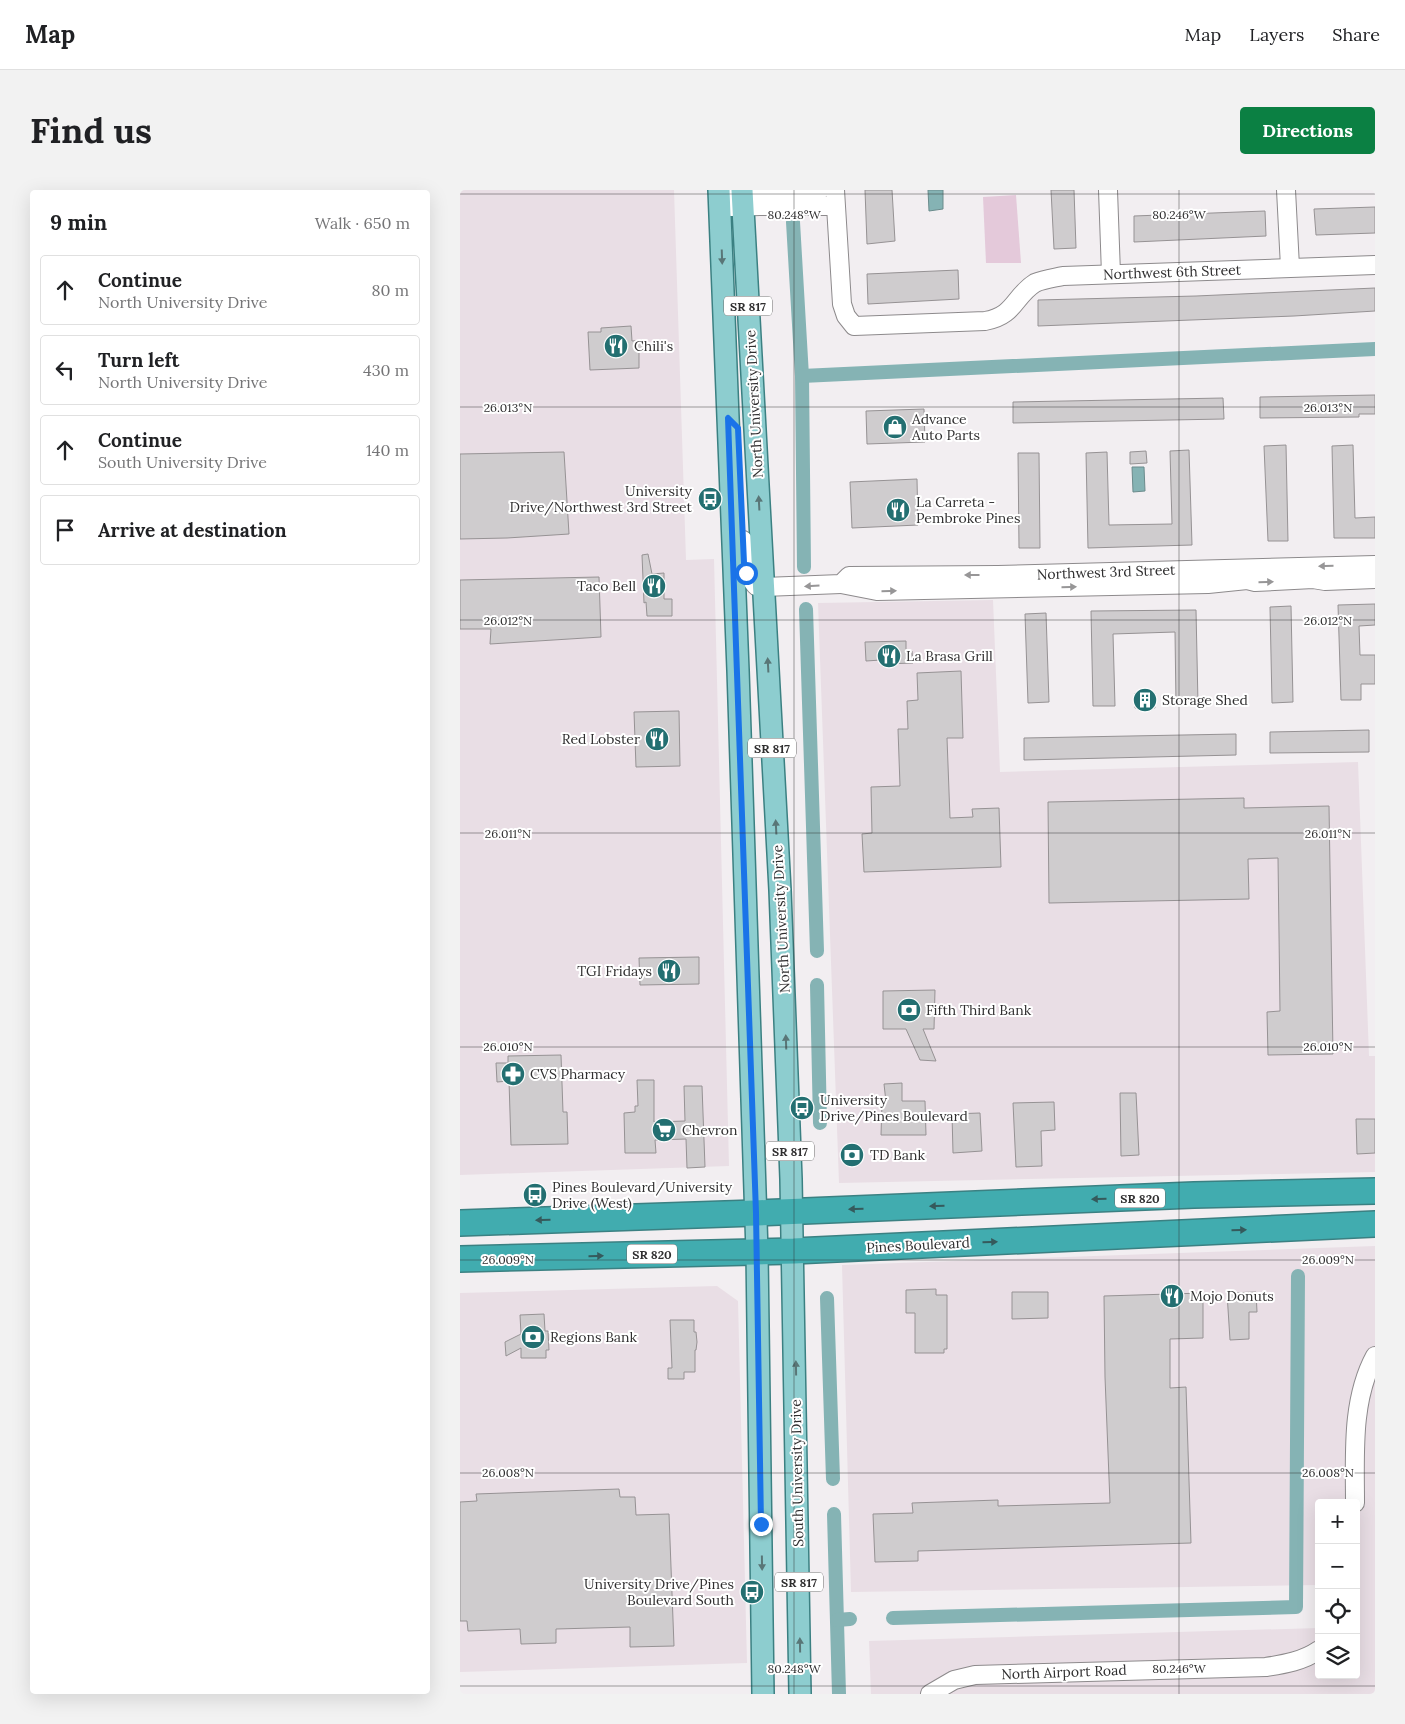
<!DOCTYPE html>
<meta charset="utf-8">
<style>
:root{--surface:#fff;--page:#f2f2f2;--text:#202124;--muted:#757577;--line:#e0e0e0;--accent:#0b8043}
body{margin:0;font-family:Lora,serif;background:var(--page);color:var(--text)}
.controls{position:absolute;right:15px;bottom:15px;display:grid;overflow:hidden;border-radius:5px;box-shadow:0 5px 20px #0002}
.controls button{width:45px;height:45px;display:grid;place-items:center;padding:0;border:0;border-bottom:1px solid var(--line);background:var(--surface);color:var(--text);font:25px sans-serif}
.stop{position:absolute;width:15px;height:15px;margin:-11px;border:4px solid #1a73e8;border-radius:50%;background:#fff}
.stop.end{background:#1a73e8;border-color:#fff;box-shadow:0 1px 5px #0008}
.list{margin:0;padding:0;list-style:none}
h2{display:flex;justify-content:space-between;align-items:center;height:65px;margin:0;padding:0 20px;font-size:21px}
h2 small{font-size:16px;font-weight:400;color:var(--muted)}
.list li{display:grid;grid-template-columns:32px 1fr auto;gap:15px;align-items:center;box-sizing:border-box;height:70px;margin:0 10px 10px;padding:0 10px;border:1px solid var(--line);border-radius:5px}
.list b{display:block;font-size:19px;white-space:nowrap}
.list p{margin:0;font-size:16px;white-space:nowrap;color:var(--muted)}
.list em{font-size:16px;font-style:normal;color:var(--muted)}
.icon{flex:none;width:28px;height:28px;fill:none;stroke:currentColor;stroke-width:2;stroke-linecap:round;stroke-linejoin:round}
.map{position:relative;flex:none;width:915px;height:1504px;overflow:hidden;border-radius:5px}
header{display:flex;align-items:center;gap:30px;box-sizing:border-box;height:70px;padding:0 25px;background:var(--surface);border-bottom:1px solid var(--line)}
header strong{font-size:24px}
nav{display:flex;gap:28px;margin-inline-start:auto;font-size:18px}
.intro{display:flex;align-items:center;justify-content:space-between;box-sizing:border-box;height:120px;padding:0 30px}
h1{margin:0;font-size:35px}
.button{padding:12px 22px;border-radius:5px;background:var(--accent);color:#fff;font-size:18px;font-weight:700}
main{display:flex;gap:30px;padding:0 30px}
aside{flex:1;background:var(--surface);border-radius:5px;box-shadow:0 5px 20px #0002}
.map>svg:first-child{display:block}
.built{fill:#e9dee5;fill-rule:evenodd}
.green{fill:#e4c9da}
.water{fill:#85b3b4;stroke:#6b8b8c}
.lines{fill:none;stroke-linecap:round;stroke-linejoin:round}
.canal{stroke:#85b3b4;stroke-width:14}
.building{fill:#cfccce;stroke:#969294}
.minor-casing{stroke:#8d8a8c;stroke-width:20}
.major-casing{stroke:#3b8082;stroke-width:24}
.highway-casing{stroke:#3b8082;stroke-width:28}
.minor{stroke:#fff;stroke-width:18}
.major{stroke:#8dcdcf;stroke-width:21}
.highway{stroke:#41acaf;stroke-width:25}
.oneway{fill:#597677}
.oneway2{fill:#979697}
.oneway3{fill:#355a5c}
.route{stroke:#1a73e8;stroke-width:6}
.ticks{fill:none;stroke:#2f2e2f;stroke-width:1;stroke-opacity:0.45}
.labels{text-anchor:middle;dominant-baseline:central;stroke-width:4;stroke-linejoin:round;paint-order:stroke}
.shield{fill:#fff;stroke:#6d6d6d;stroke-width:1}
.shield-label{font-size:12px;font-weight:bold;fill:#2f2e2f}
.street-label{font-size:14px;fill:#2f2e2f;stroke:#fff}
.poi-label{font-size:14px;fill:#2f2e2f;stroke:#fff;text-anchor:start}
.ticks-label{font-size:12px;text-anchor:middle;fill:#2f2e2f;stroke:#fff;stroke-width:4;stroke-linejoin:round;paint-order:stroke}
</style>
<header>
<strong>Map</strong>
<nav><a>Map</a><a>Layers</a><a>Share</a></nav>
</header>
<div class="intro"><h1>Find us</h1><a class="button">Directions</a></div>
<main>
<aside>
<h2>9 min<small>Walk · 650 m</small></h2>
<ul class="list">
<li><svg class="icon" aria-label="ahead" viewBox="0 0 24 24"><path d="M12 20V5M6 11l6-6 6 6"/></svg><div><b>Continue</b><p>North University Drive</p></div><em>80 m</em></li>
<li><svg class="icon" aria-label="left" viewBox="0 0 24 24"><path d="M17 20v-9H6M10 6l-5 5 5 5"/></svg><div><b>Turn left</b><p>North University Drive</p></div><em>430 m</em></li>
<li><svg class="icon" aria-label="ahead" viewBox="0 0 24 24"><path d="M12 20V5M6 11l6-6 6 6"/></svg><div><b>Continue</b><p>South University Drive</p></div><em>140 m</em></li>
<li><svg class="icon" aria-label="arrive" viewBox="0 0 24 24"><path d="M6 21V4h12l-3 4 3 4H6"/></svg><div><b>Arrive at destination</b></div></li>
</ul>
</aside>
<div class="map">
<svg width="915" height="1504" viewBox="0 0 915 1504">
<rect width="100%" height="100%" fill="#f2eef1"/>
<g class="built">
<polygon points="0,0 214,0 226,370 254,369 269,976 0,985"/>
<polygon points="533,410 540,582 898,572 909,866 915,866 915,982 379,993 358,413"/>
<path d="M915,1056v448h-504l-2,-53 449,-13 -1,-43 -466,7 -9,-327zM859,1313h37v172h-37z"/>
<polygon points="257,1096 278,1111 287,1473 0,1482 0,1103"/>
</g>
<polygon class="green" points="556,5 561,73 526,73 523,7"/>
<g class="water">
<polygon points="468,0 483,0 483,19 469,21"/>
<polygon points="672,277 684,277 685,301 673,302"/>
</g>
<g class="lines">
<g class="canal">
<polyline points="333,32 342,186 344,377"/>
<polyline points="342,186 915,159"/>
<polyline points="346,419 357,761"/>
<polyline points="357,795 360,933"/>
<polyline points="367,1108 373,1289"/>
<polyline points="374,1324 379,1504"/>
<polyline points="433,1428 836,1417 838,1086"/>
<polyline points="377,1430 390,1429"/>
</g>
</g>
<g class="building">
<polygon points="405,0 432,0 435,51 407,54"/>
<polygon points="591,0 614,0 616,58 594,59"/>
<polygon points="915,17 915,43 856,45 854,19"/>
<polygon points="805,21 806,46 674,52 674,26"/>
<polygon points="498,80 499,109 408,114 407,84"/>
<polygon points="915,98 915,121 834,126 578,136 578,110 736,106"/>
<polygon points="171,136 172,151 184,150 184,161 179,161 179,178 130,180 128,142 141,142 141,138"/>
<polygon points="915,205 915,224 899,224 899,227 800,228 800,207"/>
<polygon points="763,208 764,229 553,233 553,212"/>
<polygon points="464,219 465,252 407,254 406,221"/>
<polygon points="826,255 828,351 808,351 804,256"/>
<polygon points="893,255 895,328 915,327 915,348 874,348 872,256"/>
<polygon points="729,260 732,355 628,358 626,263 647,262 649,335 712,334 710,261"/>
<polygon points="686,261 687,273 670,274 670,262"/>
<polygon points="104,262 109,344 47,348 0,349 0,264"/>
<polygon points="558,263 579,263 580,358 559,358"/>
<polygon points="457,289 458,335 392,338 390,292"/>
<polygon points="188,364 192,384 204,383 204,409 212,409 212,426 187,426 186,412 184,413 182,365"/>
<polygon points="139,387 141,447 30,454 31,439 0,439 0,390"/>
<polygon points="915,414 915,435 899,436 900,465 915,465 915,494 901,494 901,510 881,510 878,415"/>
<polygon points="831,416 833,512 812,513 810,417"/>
<polygon points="736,420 738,514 716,514 715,442 653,444 655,516 633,516 631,421"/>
<polygon points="586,423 589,512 568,513 565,424"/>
<polygon points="446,451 446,461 452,461 453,473 423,474 421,470 406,471 405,452"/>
<polygon points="501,481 503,548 487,548 490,628 513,627 512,619 539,618 541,677 404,682 402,644 412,643 411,597 440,596 438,539 448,539 447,511 458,510 457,483"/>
<polygon points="675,503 694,503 695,518 675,518"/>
<polygon points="219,521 220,576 176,577 174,522"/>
<polygon points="909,540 909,562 810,563 810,542"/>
<polygon points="776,544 776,565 564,570 564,548"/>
<polygon points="784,608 784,618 869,616 873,864 808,865 807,822 820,821 818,668 788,669 789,709 589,713 588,612"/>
<polygon points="239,767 239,794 180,795 179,768"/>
<polygon points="475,800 474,839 463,839 476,871 460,870 446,839 423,839 423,801"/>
<polygon points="101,865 103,922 107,922 108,954 51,955 49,891 37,892 36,873 48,873 48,866"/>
<polygon points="177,890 194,890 194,932 225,931 224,896 242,896 245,977 227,978 226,949 195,950 196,963 165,963 164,923 175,922 175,916 178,916"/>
<polygon points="442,893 442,911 465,911 466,945 421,945 422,913 426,912 424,894"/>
<polygon points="660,903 676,903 679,965 661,966"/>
<polygon points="594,912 595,940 581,941 582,976 556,977 553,913"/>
<polygon points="520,923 522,961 493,963 492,924"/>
<polygon points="896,929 915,929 915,963 897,964"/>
<polygon points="476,1099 476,1105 487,1105 487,1159 484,1159 484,1163 455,1163 455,1123 446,1123 446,1100"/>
<polygon points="552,1102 588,1102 588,1128 552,1129"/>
<polygon points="796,1102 797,1122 789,1122 789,1149 770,1150 767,1103"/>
<polygon points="743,1103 743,1148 710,1149 710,1198 726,1197 731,1353 458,1361 458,1371 415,1372 413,1324 453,1323 452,1313 538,1310 538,1316 650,1313 645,1187 644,1106"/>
<polygon points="84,1124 85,1141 88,1141 89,1160 86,1160 86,1168 61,1168 61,1158 46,1166 45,1152 61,1144 60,1125"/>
<polygon points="210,1130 234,1130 234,1142 236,1142 237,1152 236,1160 235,1160 235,1182 224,1182 224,1189 208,1189 208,1178 212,1178"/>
<polygon points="159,1299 160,1307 175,1307 176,1325 209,1324 214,1456 170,1457 170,1437 96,1439 96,1453 61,1454 60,1439 8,1441 7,1431 0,1431 0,1312 17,1311 16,1304"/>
</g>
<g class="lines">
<g class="minor-casing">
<g id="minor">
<path d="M375,0l7,114 4,12 8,10 131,-5c30,-5 29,-25 50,-38 9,-4 19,-5 28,-7l312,-11"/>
<polyline points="648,0 651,84"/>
<polyline points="826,0 830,77"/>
<polyline points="270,2 360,0"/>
<polyline points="271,17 300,16 375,16"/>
<polyline points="283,350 286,383 296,396 304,397 381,394 389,386 538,385 915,375"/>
<polyline points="381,394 417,401 748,394 787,390 795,392 853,389 865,391 915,389"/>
<path d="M895,1313c0,-48 -4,-103 20,-147"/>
<path d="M470,1504l24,-14 21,-5 291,-8c19,-3 37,-6 53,-17"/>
</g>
</g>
<g class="major-casing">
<g id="major">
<polyline points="259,0 278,480 297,1062 303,1504"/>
<polyline points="282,0 320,700 331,989 340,1504"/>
</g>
</g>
<g class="highway-casing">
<g id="highway">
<polyline points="0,1033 295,1023 734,1005 915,1001"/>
<polyline points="0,1069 334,1061 915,1034"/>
</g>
</g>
<use href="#minor" class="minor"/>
<use href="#major" class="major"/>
<use href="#highway" class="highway"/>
</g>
<defs><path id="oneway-solid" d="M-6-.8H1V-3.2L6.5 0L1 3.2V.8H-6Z" transform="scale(1.25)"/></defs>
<g class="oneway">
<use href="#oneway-solid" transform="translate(262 67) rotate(88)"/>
<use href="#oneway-solid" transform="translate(299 313) rotate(-93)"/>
<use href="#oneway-solid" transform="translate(308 475) rotate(-93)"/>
<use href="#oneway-solid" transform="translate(316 637) rotate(-93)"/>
<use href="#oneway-solid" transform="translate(326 852) rotate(-92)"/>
<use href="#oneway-solid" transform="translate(336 1178) rotate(-91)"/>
<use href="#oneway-solid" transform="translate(302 1373) rotate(89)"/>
<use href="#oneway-solid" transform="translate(340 1455) rotate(-91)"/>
</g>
<g class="oneway2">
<use href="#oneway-solid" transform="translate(866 376) rotate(179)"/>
<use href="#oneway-solid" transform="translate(512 385) rotate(180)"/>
<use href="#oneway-solid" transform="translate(806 392) rotate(-2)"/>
<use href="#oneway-solid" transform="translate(352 396) rotate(177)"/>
<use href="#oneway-solid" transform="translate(609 397) rotate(-1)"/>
<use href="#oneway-solid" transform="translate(429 401) rotate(-1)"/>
</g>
<g class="oneway3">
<use href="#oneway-solid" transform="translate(639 1009) rotate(178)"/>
<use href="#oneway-solid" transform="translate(477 1016) rotate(178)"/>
<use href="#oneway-solid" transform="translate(396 1019) rotate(178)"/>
<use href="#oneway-solid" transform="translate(83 1030) rotate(178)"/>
<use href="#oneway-solid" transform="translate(779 1040) rotate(-2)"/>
<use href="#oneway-solid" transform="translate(530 1052) rotate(-2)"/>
<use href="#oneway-solid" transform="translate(136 1066) rotate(-1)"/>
</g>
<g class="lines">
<polyline class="route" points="286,383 284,373 278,238 268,228 296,1023 301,1334"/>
</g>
<path class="ticks" d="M334,0v1504M719,0v1504M0,4h915M0,217h915M0,430h915M0,643h915M0,857h915M0,1070h915M0,1283h915M0,1496h915"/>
<defs>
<g id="restaurant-disc" transform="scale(1.25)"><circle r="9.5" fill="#236f71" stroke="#fff"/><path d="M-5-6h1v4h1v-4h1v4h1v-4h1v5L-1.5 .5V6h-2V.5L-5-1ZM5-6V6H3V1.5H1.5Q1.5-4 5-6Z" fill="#fff"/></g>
<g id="shop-disc" transform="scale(1.25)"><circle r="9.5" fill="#236f71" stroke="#fff"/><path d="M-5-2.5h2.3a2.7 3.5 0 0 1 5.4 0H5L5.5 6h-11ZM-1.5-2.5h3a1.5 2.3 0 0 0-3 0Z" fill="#fff"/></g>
<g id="bus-disc" transform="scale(1.25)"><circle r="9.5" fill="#236f71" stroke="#fff"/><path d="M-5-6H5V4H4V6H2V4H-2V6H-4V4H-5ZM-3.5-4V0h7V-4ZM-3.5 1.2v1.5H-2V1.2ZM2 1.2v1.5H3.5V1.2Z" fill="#fff"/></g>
<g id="building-disc" transform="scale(1.25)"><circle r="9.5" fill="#236f71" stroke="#fff"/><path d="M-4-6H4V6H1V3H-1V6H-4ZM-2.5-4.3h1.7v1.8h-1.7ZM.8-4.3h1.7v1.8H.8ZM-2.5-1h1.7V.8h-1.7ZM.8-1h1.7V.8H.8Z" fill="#fff"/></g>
<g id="bank-disc" transform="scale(1.25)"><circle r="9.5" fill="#236f71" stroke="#fff"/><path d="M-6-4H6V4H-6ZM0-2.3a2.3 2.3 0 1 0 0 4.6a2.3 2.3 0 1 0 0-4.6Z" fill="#fff"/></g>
<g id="pharmacy-disc" transform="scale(1.25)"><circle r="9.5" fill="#236f71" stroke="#fff"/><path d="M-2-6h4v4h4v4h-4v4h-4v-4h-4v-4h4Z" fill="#fff"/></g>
<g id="supermarket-disc" transform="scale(1.25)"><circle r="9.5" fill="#236f71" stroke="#fff"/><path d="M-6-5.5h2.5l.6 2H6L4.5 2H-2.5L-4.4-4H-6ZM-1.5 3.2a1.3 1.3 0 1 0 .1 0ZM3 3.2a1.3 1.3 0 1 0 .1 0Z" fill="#fff"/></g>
</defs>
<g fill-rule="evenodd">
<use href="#restaurant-disc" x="156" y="156"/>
<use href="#shop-disc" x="435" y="237"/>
<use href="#bus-disc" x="250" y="309"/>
<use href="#restaurant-disc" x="438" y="320"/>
<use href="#restaurant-disc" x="194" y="396"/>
<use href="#restaurant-disc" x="429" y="466"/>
<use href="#building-disc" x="685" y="510"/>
<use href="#restaurant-disc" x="197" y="549"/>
<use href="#restaurant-disc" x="209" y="781"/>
<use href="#bank-disc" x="449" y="820"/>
<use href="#pharmacy-disc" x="53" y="884"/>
<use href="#bus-disc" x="342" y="918"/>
<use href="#supermarket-disc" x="204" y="940"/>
<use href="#bank-disc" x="392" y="965"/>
<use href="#bus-disc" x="75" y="1005"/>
<use href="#restaurant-disc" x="712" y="1106"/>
<use href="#bank-disc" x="73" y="1147"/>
<use href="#bus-disc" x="292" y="1402"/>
</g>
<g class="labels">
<g class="shield">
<rect x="264" y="106.5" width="48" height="19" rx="4"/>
<rect x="288" y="548.5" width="48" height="19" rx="4"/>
<rect x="306" y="951.5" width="48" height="19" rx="4"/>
<rect x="655" y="998.5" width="50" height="19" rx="4"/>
<rect x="167" y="1054.5" width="50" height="19" rx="4"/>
<rect x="315" y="1382.5" width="48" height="19" rx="4"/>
</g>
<g class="shield-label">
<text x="288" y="116">SR 817</text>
<text x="312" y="558">SR 817</text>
<text x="330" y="961">SR 817</text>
<text x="680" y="1008">SR 820</text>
<text x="192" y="1064">SR 820</text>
<text x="339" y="1392">SR 817</text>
</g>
<g class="street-label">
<text transform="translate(712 82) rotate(-2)">Northwest 6th Street</text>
<text transform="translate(294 214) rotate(-93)">North University Drive</text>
<text transform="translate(646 382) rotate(-2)">Northwest 3rd Street</text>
<text transform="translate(321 729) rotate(-93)">North University Drive</text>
<text transform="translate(458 1055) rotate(-3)">Pines Boulevard</text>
<text transform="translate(337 1283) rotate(-91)">South University Drive</text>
<text transform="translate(604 1482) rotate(-2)">North Airport Road</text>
</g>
<g class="poi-label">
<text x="174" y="156">Chili's</text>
<text x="452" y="229">Advance<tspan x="452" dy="16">Auto Parts</tspan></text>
<text x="232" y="301" text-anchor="end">University<tspan x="232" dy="16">Drive/Northwest 3rd Street</tspan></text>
<text x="456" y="312">La Carreta -<tspan x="456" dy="16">Pembroke Pines</tspan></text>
<text x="176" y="396" text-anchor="end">Taco Bell</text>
<text x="446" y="466">La Brasa Grill</text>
<text x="702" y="510">Storage Shed</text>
<text x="180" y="549" text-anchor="end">Red Lobster</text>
<text x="192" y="781" text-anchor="end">TGI Fridays</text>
<text x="466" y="820">Fifth Third Bank</text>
<text x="70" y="884">CVS Pharmacy</text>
<text x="360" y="910">University<tspan x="360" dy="16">Drive/Pines Boulevard</tspan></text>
<text x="222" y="940">Chevron</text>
<text x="410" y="965">TD Bank</text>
<text x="92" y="997">Pines Boulevard/University<tspan x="92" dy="16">Drive (West)</tspan></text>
<text x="730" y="1106">Mojo Donuts</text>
<text x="90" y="1147">Regions Bank</text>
<text x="274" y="1394" text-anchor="end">University Drive/Pines<tspan x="274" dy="16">Boulevard South</tspan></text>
</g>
</g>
<g class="ticks-label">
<text x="334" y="29">80.248°W</text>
<text x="719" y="29">80.246°W</text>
<text x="48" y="222">26.013°N</text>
<text x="868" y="222">26.013°N</text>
<text x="48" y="435">26.012°N</text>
<text x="868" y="435">26.012°N</text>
<text x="48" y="648">26.011°N</text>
<text x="868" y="648">26.011°N</text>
<text x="48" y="861">26.010°N</text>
<text x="868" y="861">26.010°N</text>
<text x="48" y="1074">26.009°N</text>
<text x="868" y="1074">26.009°N</text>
<text x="48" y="1287">26.008°N</text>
<text x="868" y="1287">26.008°N</text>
<text x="334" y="1483">80.248°W</text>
<text x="719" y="1483">80.246°W</text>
</g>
</svg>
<div class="controls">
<button>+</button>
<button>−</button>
<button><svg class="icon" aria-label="locate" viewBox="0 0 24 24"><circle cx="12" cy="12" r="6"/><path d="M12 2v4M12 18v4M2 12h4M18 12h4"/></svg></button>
<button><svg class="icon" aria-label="layers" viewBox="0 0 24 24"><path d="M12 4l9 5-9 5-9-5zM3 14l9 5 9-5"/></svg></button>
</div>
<div class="stop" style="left:286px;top:383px"></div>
<div class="stop end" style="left:301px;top:1334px"></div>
</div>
</main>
